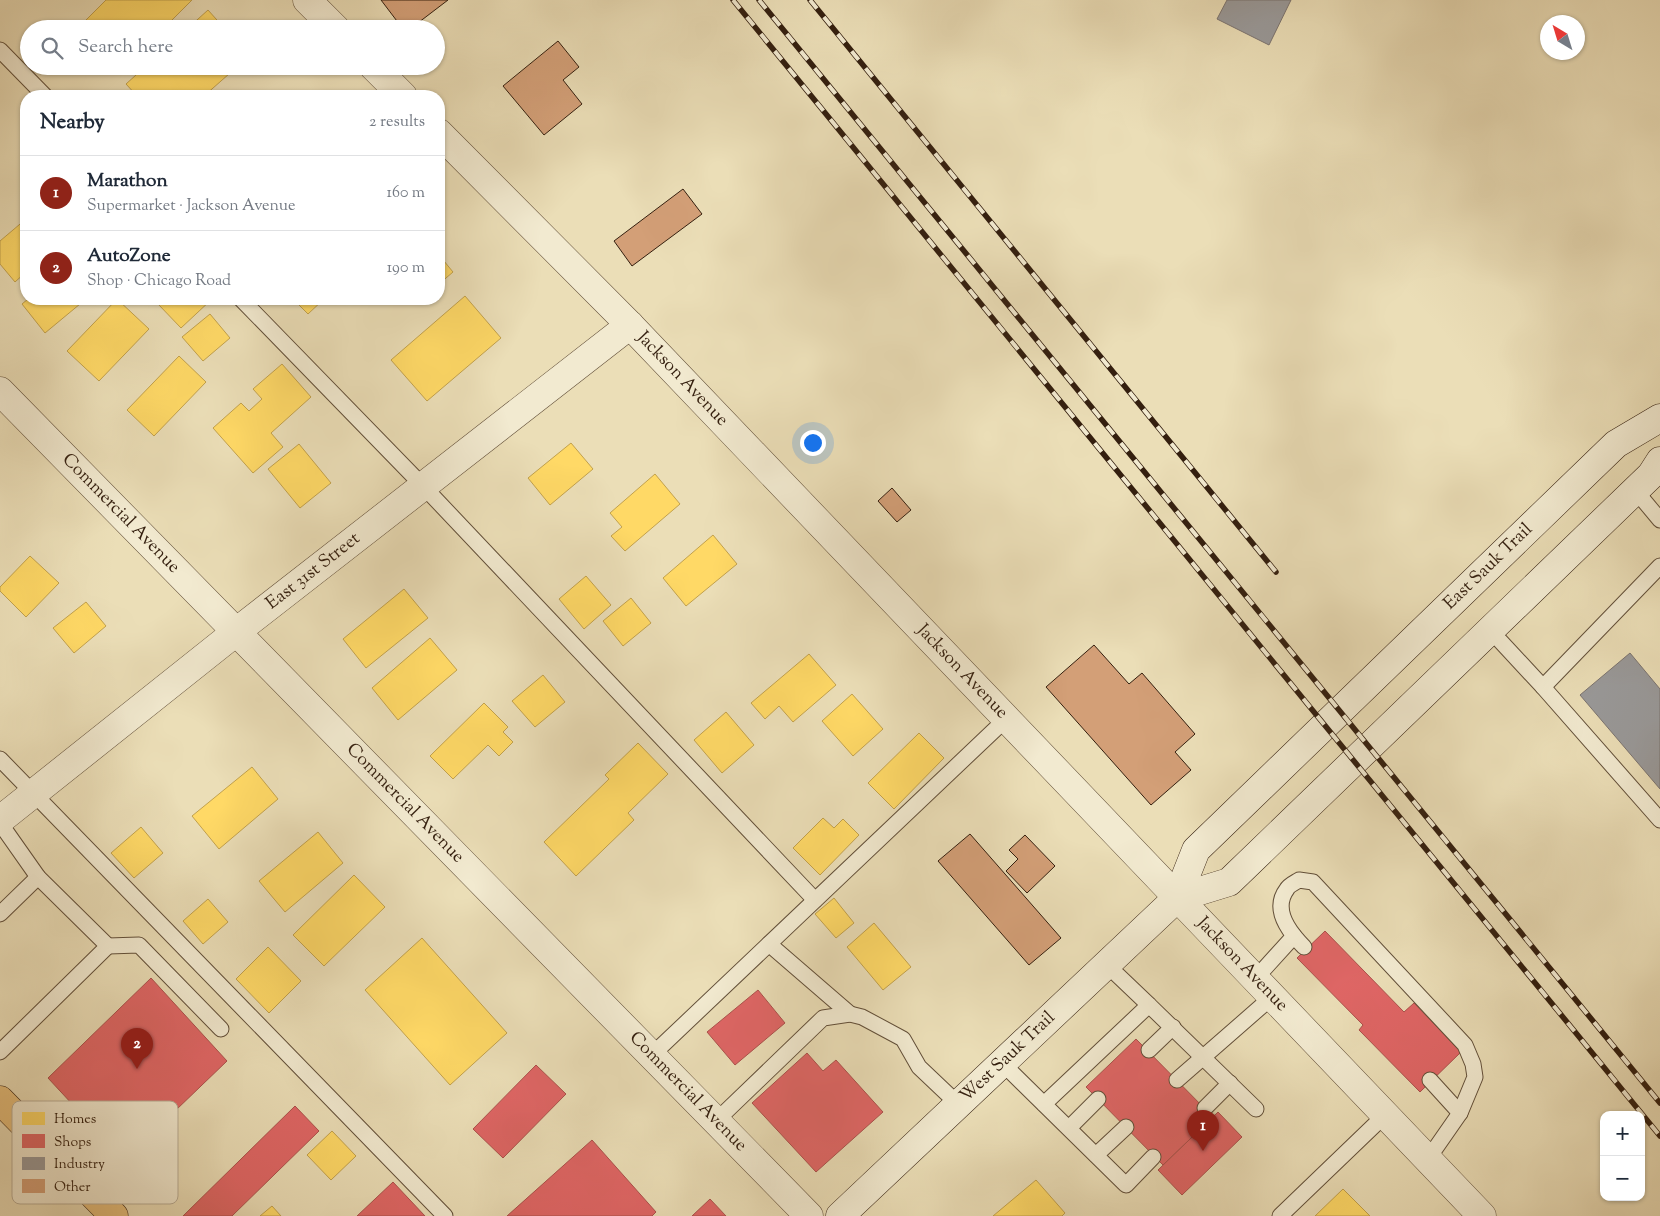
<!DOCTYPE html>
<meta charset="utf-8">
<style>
:root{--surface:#fff;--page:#f2f2f3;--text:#1f2937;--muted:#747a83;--line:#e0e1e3;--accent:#8f2418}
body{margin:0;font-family:"Sorts Mill Goudy",serif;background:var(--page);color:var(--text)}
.controls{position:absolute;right:15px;bottom:15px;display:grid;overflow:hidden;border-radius:10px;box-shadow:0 1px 4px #0004}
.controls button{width:45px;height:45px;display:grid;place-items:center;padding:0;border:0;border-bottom:1px solid var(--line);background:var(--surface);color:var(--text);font:25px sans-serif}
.compass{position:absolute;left:1540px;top:15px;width:45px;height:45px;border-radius:50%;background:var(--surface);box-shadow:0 1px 4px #0004;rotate:322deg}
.you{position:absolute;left:812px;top:442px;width:18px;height:18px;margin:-12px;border:4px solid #fff;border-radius:50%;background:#1a73e8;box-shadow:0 0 0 8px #1a73e833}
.badge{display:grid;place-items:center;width:32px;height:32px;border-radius:50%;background:var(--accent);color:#fff;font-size:16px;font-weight:700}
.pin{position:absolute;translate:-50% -41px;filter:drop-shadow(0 1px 2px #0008)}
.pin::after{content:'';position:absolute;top:26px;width:18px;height:15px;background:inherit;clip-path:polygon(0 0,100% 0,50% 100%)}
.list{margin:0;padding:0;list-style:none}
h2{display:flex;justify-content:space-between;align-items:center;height:65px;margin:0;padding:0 20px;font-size:21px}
h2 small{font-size:16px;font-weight:400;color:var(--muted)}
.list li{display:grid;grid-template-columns:32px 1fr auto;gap:15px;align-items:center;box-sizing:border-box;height:75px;padding:0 20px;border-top:1px solid var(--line)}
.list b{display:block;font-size:19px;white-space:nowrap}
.list p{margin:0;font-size:16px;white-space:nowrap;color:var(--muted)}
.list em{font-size:16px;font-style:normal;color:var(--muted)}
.icon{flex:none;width:28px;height:28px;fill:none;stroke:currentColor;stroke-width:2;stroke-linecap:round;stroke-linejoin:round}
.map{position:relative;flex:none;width:1660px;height:1216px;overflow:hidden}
.search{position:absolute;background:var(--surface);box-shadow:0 1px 4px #0004;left:20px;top:20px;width:425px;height:55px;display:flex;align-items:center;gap:12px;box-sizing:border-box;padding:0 18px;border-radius:28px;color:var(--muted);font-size:19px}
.panel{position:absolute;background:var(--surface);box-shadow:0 1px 4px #0004;left:20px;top:90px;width:425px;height:215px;border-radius:20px}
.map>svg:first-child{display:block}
.homes{fill:#ffd966;stroke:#c2a14c}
.shops{fill:#e06666;stroke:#ac514c}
.industry{fill:#999;stroke:#7b7470}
.building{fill:#d39f77;stroke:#341f0f}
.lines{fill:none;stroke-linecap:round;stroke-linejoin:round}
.lane-casing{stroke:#624f39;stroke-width:17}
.street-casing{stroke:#624f39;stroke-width:29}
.secondary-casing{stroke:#341f0f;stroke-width:29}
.primary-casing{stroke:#341f0f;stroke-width:29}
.lane{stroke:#f2ead0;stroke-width:15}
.street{stroke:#f2ead0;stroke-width:28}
.secondary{stroke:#f2ead0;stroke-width:28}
.primary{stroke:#e6bf7c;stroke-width:28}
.rail-casing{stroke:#341f0f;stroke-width:5.5}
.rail{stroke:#f2ead0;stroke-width:4;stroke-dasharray:11;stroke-linecap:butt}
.labels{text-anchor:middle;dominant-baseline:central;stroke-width:5;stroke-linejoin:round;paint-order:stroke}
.street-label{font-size:18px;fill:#341f0f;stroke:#f2ead0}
.key{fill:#f2ead0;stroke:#b9ad96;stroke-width:1}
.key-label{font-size:14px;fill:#341f0f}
</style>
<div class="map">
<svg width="1660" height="1216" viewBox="0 0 1660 1216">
<rect width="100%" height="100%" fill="#ebdeb7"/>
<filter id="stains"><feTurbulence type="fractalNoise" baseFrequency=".004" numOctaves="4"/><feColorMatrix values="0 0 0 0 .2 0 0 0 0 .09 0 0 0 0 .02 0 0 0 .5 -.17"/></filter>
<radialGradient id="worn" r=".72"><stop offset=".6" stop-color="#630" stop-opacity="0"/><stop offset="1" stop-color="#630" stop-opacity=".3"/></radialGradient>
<g class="homes">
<polygon points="106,0 192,0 163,29 77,29"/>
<polygon points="208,10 225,29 187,29"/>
<polygon points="107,66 125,66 116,75"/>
<polygon points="146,66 238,66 204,96 137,96 126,84"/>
<polygon points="26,219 26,272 15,282 0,264 0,241"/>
<polygon points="439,255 453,272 439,284"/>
<polygon points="465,296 501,338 427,401 391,360"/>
<polygon points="28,299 86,299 45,333 22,304"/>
<polygon points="117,299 149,329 99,381 67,351"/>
<polygon points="164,299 212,299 181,328 158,304"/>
<polygon points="293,299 324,299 308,314"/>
<polygon points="210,314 230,338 203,361 182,337"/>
<polygon points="179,356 206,382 154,436 127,410"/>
<polygon points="282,364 311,397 271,433 283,447 253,473 213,428 241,403 249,411 262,399 253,389"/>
<polygon points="571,443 593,469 550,505 528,478"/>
<polygon points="299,444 331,483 300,508 268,469"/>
<polygon points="655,474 680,504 625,551 611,536 622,527 610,513"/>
<polygon points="713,535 737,564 686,606 663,578"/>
<polygon points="30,556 59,583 26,617 0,591 0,587"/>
<polygon points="586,576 611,605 584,629 559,599"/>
<polygon points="404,589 428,618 366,668 343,639"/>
<polygon points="631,598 651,623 623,646 603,621"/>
<polygon points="86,602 106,626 74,653 53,628"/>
<polygon points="430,638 457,670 398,720 372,688"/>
<polygon points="809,654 836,685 793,722 779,706 765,719 751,703"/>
<polygon points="543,675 565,702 535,727 512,701"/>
<polygon points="852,694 883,729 853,756 822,721"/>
<polygon points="484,703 508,727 503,732 513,742 499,756 488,745 453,779 430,756"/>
<polygon points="726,712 754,745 722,773 694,740"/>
<polygon points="919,733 944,758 894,809 868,783"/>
<polygon points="638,743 668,774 628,813 634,820 576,876 544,842 609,779 605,775"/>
<polygon points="252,767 278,799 219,849 192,816"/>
<polygon points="823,818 834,828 843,819 859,835 820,875 793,848"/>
<polygon points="141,827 163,853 134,878 111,853"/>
<polygon points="318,832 343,863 285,912 259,881"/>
<polygon points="354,875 385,907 324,966 293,935"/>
<polygon points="834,898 854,923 836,938 815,914"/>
<polygon points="208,899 228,922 203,944 183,921"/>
<polygon points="874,923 911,967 883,990 847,947"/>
<polygon points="422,938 507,1033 450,1085 365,990"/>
<polygon points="268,947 301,981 269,1013 236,979"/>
<polygon points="332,1131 356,1156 331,1180 307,1155"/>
<polygon points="1036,1180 1065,1213 1062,1216 993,1216"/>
<polygon points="1343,1189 1370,1216 1315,1216"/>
<polygon points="272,1206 281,1216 260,1216"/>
</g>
<g class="shops">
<polygon points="1325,931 1404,1012 1414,1003 1461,1052 1420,1092 1359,1030 1363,1025 1297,958"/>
<polygon points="151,978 227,1061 124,1160 48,1078"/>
<polygon points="758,990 785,1023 735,1065 707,1032"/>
<polygon points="1136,1039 1213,1117 1163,1165 1086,1087"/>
<polygon points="807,1053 823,1071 836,1060 883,1112 816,1172 752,1103"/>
<polygon points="536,1065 566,1094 503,1158 473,1129"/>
<polygon points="295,1106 319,1131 232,1216 183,1216"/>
<polygon points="1218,1112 1242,1137 1182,1195 1158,1170"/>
<polygon points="592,1140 656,1212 652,1216 507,1216"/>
<polygon points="393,1182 425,1216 357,1216"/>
<polygon points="710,1199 726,1216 692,1216"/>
</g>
<g class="industry">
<polygon points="1227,0 1291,0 1269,45 1217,19"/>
<polygon points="1630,653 1660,689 1660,789 1580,695"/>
</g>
<g class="building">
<polygon points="381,0 448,0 410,29 403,29"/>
<polygon points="558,41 579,67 563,80 582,104 544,135 503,86"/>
<polygon points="683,189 702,214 632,266 614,241"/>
<polygon points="892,488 911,510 897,522 878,501"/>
<polygon points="1094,645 1129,684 1142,673 1195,734 1175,752 1191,770 1151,805 1046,687"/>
<polygon points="970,834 1061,938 1029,965 938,861"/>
<polygon points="1025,835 1055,866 1027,893 1006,871 1018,859 1009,850"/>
</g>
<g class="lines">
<g class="lane-casing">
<g id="lane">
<polyline points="0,50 45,96"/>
<polyline points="241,299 424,487 815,900"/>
<polyline points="1635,490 1660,520"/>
<polyline points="1491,631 1543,687 1660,566"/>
<polyline points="1543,687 1660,820"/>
<polyline points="0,759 445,1216"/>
<polyline points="0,823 38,877 108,946 0,1052"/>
<polyline points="0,914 38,877"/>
<polyline points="769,944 850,1014"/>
<polyline points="108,946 139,945 221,1029"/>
<path d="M1304,947c-14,-14 -33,-37 -17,-58 2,-4 9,-7 12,-9l14,2 152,163 8,19 2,13 -15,36 -32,46"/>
<polyline points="1255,979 1294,936"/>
<polyline points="1149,1005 1256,1109"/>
<polyline points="1149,1050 1173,1027"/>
<polyline points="652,1055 1006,719"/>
<polyline points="1002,1063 1126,1185 1153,1157"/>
<polyline points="1177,1080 1272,997"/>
<polyline points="1430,1080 1460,1113"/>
<polyline points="1044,1104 1149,1005 1106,964"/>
<polyline points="1205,1108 1230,1083"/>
<polyline points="716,1121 823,1018 850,1014 862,1017 903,1039 919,1067 958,1104"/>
<polyline points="1069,1128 1098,1099"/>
<polyline points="1096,1155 1126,1127"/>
<polyline points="1280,1216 1385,1115"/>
</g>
</g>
<g class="street-casing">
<g id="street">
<polyline points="307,0 336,29"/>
<polyline points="373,66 403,96"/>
<path id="s1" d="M439,133l191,192 852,891"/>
<path id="s2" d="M0,391l809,825"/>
<path id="s3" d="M0,820l236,-188 394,-307"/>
</g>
</g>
<g class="secondary-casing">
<g id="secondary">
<polyline points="1177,898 1229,882 1651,475 1660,461"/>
<path id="s4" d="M840,1216l337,-318 19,-48 420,-406 44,-26"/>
</g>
</g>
<g class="primary-casing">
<polyline id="primary" points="0,1100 114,1216"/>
</g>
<use href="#lane" class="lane"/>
<use href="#street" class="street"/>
<use href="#secondary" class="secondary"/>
<use href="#primary" class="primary"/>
<g class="rail-casing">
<g id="rail">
<polyline points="733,0 1660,1136"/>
<polyline points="759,0 1660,1103"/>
<polyline points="810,0 1276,572"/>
</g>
</g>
<use href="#rail" class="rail"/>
</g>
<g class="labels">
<g class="street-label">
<text stroke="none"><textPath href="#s1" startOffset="346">Jackson Avenue</textPath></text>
<text stroke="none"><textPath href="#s2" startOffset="172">Commercial Avenue</textPath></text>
<text stroke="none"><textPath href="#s4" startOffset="922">East Sauk Trail</textPath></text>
<text stroke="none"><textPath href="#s3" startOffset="400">East 31st Street</textPath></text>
<text stroke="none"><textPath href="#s1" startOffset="751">Jackson Avenue</textPath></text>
<text stroke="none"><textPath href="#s2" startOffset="578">Commercial Avenue</textPath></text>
<text stroke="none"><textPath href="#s1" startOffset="1156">Jackson Avenue</textPath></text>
<text stroke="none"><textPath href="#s4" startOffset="231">West Sauk Trail</textPath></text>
<text stroke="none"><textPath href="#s2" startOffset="982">Commercial Avenue</textPath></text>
</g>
</g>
<rect x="12" y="1101" width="166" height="103" rx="8" class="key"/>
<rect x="22" y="1112" width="23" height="13" fill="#ffd966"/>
<rect x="22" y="1134" width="23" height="14" fill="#e06666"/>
<rect x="22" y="1157" width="23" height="13" fill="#999"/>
<rect x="22" y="1179" width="23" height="14" fill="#d39f77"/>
<g class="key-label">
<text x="54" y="1123">Homes</text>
<text x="54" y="1146">Shops</text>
<text x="54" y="1168">Industry</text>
<text x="54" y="1191">Other</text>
</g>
<rect width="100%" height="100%" filter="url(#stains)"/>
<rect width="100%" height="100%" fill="url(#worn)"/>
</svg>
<div class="controls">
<button>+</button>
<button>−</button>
</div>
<svg class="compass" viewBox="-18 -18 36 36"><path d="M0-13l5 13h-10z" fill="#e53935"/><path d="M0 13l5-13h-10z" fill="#747a83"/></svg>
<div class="you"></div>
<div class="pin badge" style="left:1203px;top:1151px">1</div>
<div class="pin badge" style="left:137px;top:1069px">2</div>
<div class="search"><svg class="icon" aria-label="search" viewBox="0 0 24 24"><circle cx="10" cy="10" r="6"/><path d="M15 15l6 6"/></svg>Search here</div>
<section class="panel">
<h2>Nearby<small>2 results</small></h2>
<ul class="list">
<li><span class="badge">1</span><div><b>Marathon</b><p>Supermarket · Jackson Avenue</p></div><em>160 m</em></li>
<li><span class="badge">2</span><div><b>AutoZone</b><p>Shop · Chicago Road</p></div><em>190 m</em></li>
</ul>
</section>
</div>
